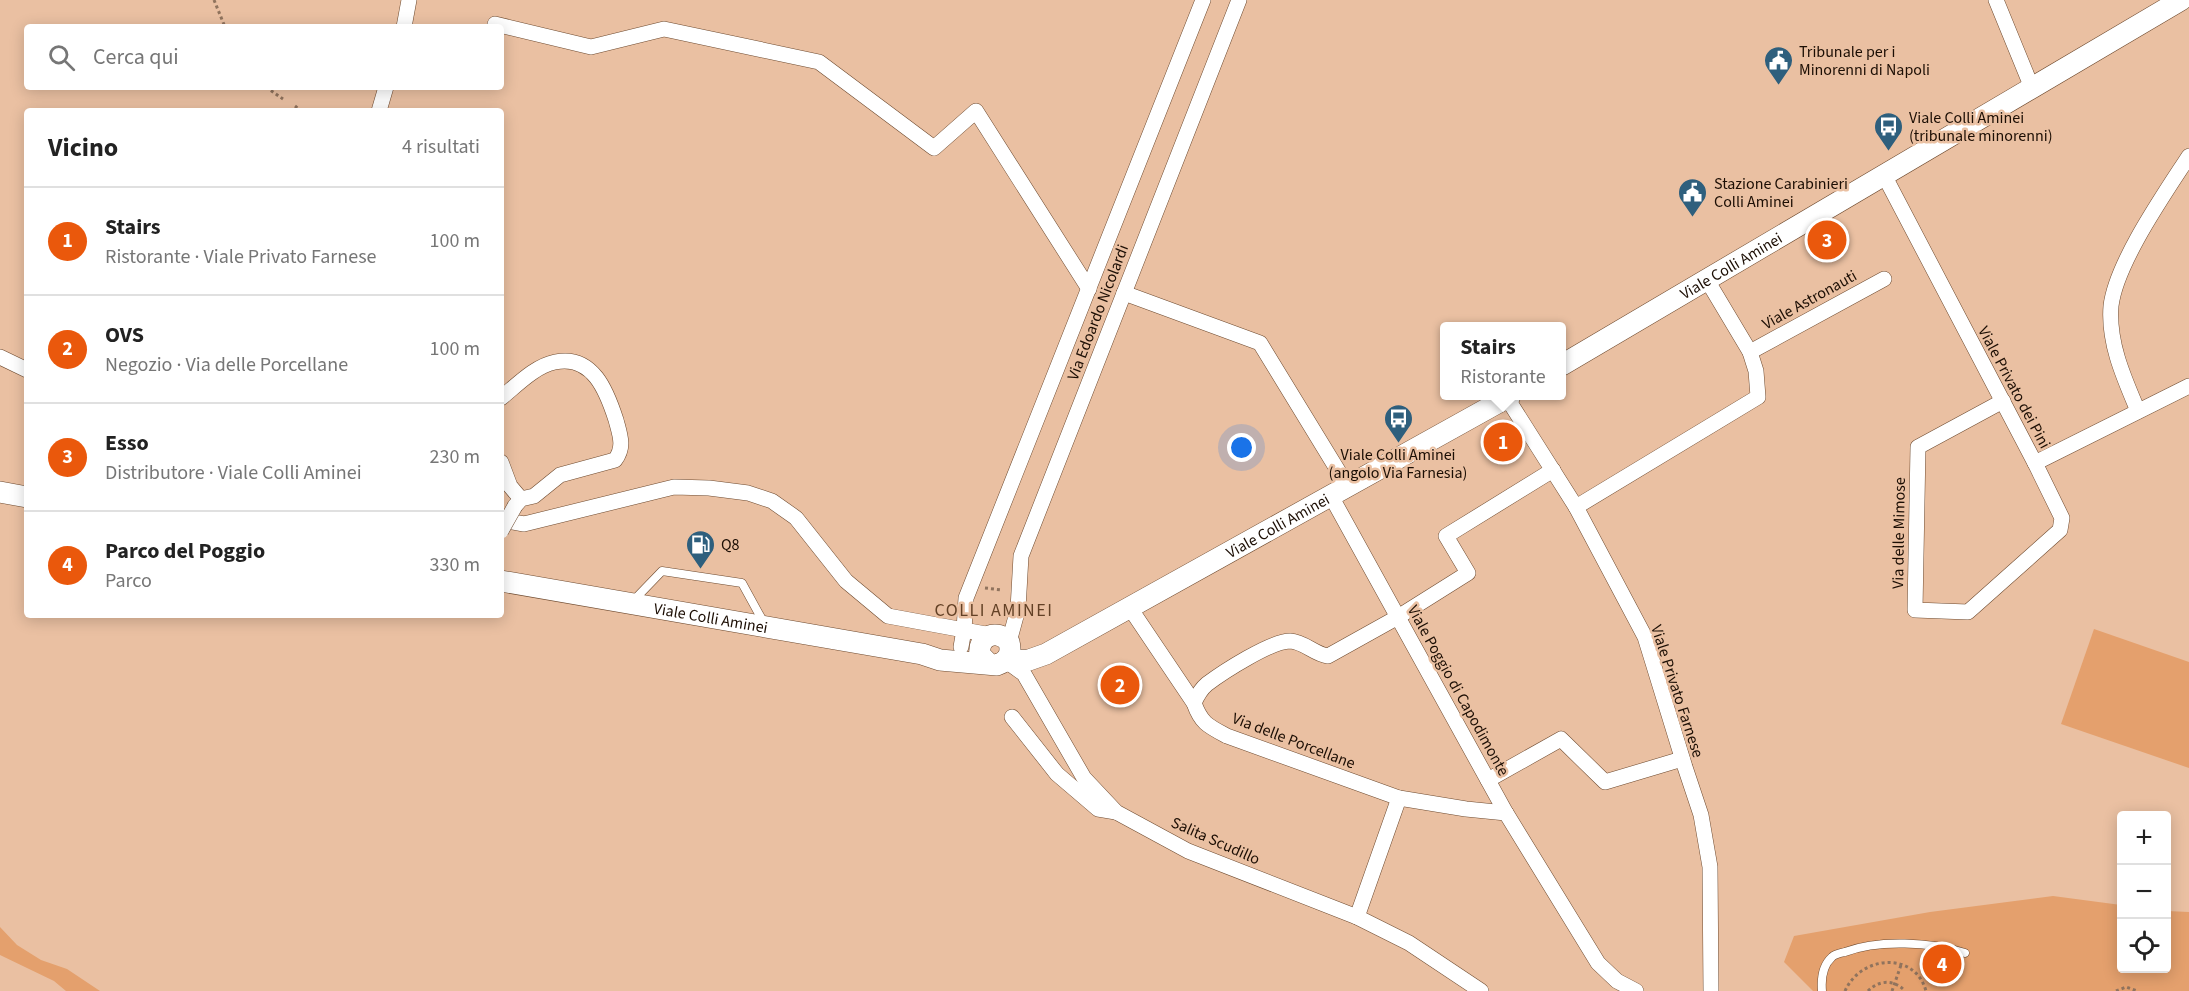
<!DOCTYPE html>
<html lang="it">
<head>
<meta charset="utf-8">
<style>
  :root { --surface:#fff; --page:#f6f6f6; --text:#222; --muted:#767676; --line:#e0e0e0; --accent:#ea580c }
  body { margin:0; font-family:"Source Sans 3",sans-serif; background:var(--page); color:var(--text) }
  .controls { position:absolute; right:18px; bottom:18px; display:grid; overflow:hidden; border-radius:6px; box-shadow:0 3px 15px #0003 }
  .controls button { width:54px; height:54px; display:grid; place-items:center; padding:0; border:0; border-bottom:2px solid var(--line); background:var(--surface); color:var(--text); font:30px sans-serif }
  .you { position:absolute; left:1242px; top:448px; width:21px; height:21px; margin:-15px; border:4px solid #fff; border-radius:50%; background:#1a73e8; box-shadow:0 0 0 9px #1a73e833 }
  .badge { display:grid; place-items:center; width:39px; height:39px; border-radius:50%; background:var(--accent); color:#fff; font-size:20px; font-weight:700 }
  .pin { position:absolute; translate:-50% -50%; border:3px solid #fff; box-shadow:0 2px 6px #0006 }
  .popup { position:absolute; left:1440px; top:322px; width:126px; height:78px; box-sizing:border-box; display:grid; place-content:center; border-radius:6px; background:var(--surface); filter:drop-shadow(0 2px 4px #0005); font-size:20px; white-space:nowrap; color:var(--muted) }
  .popup b { font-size:22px; color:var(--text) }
  .popup::after { content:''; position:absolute; left:50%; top:100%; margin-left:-12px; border:12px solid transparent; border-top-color:var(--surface) }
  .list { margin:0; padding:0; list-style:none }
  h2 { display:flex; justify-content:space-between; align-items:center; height:78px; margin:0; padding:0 24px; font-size:26px }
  h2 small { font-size:20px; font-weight:400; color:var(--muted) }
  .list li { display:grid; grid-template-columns:39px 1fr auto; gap:18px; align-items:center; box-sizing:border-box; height:108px; padding:0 24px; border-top:2px solid var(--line) }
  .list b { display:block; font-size:22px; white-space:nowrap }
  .list p { margin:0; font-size:20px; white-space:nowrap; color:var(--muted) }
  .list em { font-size:20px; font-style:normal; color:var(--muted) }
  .icon { flex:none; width:33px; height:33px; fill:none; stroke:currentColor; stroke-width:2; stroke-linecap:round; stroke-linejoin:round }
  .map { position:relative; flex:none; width:2189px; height:991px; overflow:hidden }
  .search { position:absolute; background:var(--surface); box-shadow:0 3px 15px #0003; left:24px; top:24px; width:480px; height:66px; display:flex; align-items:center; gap:15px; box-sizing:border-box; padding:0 21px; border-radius:6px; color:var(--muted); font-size:22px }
  .panel { position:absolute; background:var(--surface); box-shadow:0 3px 15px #0003; left:24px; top:108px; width:480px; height:510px; border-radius:6px }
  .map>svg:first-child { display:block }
  .green { fill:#e4a06d }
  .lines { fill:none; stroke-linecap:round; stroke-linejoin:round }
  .service-casing { stroke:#6e4a2f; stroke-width:9 }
  .minor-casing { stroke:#6e4a2f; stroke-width:16 }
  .secondary-casing { stroke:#6e4a2f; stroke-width:22 }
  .path { stroke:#90735d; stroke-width:3; stroke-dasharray:3 3; stroke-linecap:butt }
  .service { stroke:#fff; stroke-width:8 }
  .minor { stroke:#fff; stroke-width:15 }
  .secondary { stroke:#fff; stroke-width:21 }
  .minor-bridge-casing { stroke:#6e4a2f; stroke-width:16; stroke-linecap:butt }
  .minor-bridge { stroke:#fff; stroke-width:15 }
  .labels { text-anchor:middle; stroke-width:5; stroke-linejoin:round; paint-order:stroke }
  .poi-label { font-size:16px; fill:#1c0e04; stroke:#eac0a2; text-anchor:start }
  .street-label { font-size:16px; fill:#1c0e04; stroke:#eac0a2 }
  .neighbourhood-label { font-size:18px; letter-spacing:1.5px; fill:#634126; stroke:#eac0a2 }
</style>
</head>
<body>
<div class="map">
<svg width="2189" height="991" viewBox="0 0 2189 991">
  <rect width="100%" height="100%" fill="#eac0a2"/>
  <!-- green -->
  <g class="green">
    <path d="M2094,629L2189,662V768L2061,724Z"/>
    <path d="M2053,896L2121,905L2122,968H2166L2167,911L2189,912V991H1813L1784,962L1794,936L1930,912Z"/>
    <path d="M0,927L17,945L41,960L67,969L100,991H66L54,981L0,955Z"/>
  </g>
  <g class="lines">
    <defs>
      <g id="service">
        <path d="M634,600L662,571L742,583L764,623"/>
        <path d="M1822,991C1821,979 1822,966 1832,957C1835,954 1841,953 1845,952C1879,939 1931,942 1965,953"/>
      </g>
      <g id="minor">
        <path d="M1996,0L2032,88"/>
        <path d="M495,24L591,47L664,29L819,62L934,148L976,111L1089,289"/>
        <path d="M404,27L409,0"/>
        <path d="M379,111L386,87"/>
        <path d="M1884,175L2035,463L2189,386"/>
        <path d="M1124,293L1260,343L1348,487"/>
        <path d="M1750,352L1884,279"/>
        <path d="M0,357L27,370"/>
        <path d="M501,398C517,385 535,366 555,362C593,354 607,392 616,420C620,435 625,447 615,460L560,475L534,496L521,499L515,506"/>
        <path d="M1507,398L1576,507L1645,637L1685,767L1701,815L1710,867L1711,991"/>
        <path d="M2003,401L1918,447L1915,610L1968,612L2060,530L2062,518L2035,463"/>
        <path d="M2138,411C2124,378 2108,343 2111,306C2116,263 2165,193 2189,156"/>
        <path d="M501,462L510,486L521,499"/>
        <path d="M1331,496L1506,813L1598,963L1617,981L1636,991"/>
        <path d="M1576,507L1758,397L1756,371L1750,352L1707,280"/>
        <path d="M501,520L524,524L674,487L709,488L748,493L772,501L796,518L846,581L888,616L991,635"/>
        <path d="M1130,608L1194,703C1201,723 1208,726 1227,736L1399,798L1466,809L1506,813"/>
        <path d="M1009,642L1018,609L1021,556L1239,0"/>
        <path d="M961,647L964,630L966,598L1203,0"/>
        <path d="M1006,661L1024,674L1084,778L1116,812L1188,851L1357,917L1409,943L1481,991"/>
        <path d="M1194,703C1197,696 1201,689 1207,684C1223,672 1271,641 1290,641C1305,642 1314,654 1328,656L1398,617L1468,573L1446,536L1553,470"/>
        <path d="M1012,717L1057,774L1098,809L1116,812"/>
        <path d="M1488,780L1561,739L1605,782L1682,759"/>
        <path d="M1357,917L1399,798"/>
      </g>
      <g id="secondary">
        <path id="s1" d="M1562,365L2181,0"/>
        <path d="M0,492L27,497"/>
        <path id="s2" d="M501,581L922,654L940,660L997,665C1008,661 1012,654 1009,642C997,628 977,636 980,655L989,664"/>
        <path id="s3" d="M1006,661L1029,660L1046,654L1510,396"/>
      </g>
    </defs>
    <!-- service casing -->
    <use href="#service" class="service-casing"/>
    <!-- minor casing -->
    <use href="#minor" class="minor-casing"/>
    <!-- secondary casing -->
    <use href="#secondary" class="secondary-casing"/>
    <!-- path -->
    <g class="path">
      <path d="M214,0L225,27"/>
      <path d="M266,87L283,99"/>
      <path d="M295,106L301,111"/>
      <path d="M985,588L1002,590"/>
      <path d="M1845,991C1861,955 1915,951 1926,991"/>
      <path d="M1868,991C1879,980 1894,979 1905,991"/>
      <path d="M1892,991L1901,965"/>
      <path d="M2116,991L2126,987L2137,991"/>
    </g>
    <!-- service -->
    <use href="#service" class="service"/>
    <!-- minor -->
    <use href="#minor" class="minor"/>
    <!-- secondary -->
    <use href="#secondary" class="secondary"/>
    <defs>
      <path id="minor-bridge" d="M501,531L515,506"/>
    </defs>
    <!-- minor-bridge casing -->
    <use href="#minor-bridge" class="minor-bridge-casing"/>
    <!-- minor-bridge -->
    <use href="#minor-bridge" class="minor-bridge"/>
  </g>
  <!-- icons -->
  <defs>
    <symbol id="civic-pin" viewBox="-11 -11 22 30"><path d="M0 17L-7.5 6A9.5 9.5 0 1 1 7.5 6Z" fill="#2e5f7d" stroke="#eac0a2"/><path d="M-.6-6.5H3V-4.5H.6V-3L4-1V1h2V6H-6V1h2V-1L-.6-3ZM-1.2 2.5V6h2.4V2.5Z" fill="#fff"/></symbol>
    <symbol id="bus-pin" viewBox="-11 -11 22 30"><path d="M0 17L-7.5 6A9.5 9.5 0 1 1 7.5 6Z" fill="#2e5f7d" stroke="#eac0a2"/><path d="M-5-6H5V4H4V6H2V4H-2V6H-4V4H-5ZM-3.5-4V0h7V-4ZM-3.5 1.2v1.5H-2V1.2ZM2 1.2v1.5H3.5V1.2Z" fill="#fff"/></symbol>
    <symbol id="fuel-pin" viewBox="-11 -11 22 30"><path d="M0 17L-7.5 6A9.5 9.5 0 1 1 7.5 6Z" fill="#2e5f7d" stroke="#eac0a2"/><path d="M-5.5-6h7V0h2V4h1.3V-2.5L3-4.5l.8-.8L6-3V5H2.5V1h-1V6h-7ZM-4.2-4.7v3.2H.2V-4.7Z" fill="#fff"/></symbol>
  </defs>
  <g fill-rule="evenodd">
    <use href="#civic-pin" x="1762" y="44" width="33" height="45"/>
    <use href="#bus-pin" x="1872" y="110" width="33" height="45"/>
    <use href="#civic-pin" x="1676" y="176" width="33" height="45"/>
    <use href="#bus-pin" x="1382" y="402" width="33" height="45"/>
    <use href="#fuel-pin" x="684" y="528" width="33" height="45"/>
  </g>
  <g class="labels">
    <!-- poi labels -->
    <g class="poi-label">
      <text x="1799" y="57">Tribunale per i<tspan x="1799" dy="18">Minorenni di Napoli</tspan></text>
      <text x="1909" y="123">Viale Colli Aminei<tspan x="1909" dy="18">(tribunale minorenni)</tspan></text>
      <text x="1714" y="189">Stazione Carabinieri<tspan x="1714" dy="18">Colli Aminei</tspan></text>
      <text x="1398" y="460" text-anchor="middle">Viale Colli Aminei<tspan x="1398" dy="18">(angolo Via Farnesia)</tspan></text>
      <text x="721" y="550">Q8</text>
    </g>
    <!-- street labels -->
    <g class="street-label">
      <text dy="6" stroke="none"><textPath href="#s1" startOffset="196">Viale Colli Aminei</textPath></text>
      <text transform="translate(1809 299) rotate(-29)" y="6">Viale Astronauti</text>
      <text transform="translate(1097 312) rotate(-69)" y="6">Via Edoardo Nicolardi</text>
      <text transform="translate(2015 387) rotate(62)" y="6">Viale Privato dei Pini</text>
      <text dy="6" stroke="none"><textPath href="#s3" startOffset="306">Viale Colli Aminei</textPath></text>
      <text transform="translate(1898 533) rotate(-89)" y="6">Via delle Mimose</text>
      <text dy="6" stroke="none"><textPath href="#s2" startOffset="213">Viale Colli Aminei</textPath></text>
      <text transform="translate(1459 690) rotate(61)" y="6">Viale Poggio di Capodimonte</text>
      <text transform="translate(1678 691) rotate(72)" y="6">Viale Privato Farnese</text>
      <text transform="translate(1294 740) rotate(21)" y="6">Via delle Porcellane</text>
      <text transform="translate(1216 840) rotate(24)" y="6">Salita Scudillo</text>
    </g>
    <!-- neighbourhood labels -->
    <g class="neighbourhood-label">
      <text x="994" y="616">COLLI AMINEI</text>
    </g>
  </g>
</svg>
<div class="controls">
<button>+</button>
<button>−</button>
<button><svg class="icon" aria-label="locate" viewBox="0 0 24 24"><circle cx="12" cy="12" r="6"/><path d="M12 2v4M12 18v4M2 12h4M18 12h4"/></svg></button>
</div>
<div class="you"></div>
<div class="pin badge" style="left:1503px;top:442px">1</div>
<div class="popup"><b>Stairs</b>Ristorante</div>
<div class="pin badge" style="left:1120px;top:685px">2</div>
<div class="pin badge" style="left:1827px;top:240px">3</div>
<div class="pin badge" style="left:1942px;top:964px">4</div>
<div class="search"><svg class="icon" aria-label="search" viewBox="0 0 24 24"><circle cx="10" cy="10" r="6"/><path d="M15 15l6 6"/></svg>Cerca qui</div>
<section class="panel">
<h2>Vicino<small>4 risultati</small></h2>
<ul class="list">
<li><span class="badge">1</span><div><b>Stairs</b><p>Ristorante · Viale Privato Farnese</p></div><em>100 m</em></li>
<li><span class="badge">2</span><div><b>OVS</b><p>Negozio · Via delle Porcellane</p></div><em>100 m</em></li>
<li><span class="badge">3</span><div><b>Esso</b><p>Distributore · Viale Colli Aminei</p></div><em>230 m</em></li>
<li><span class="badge">4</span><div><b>Parco del Poggio</b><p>Parco</p></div><em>330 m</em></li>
</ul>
</section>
</div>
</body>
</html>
